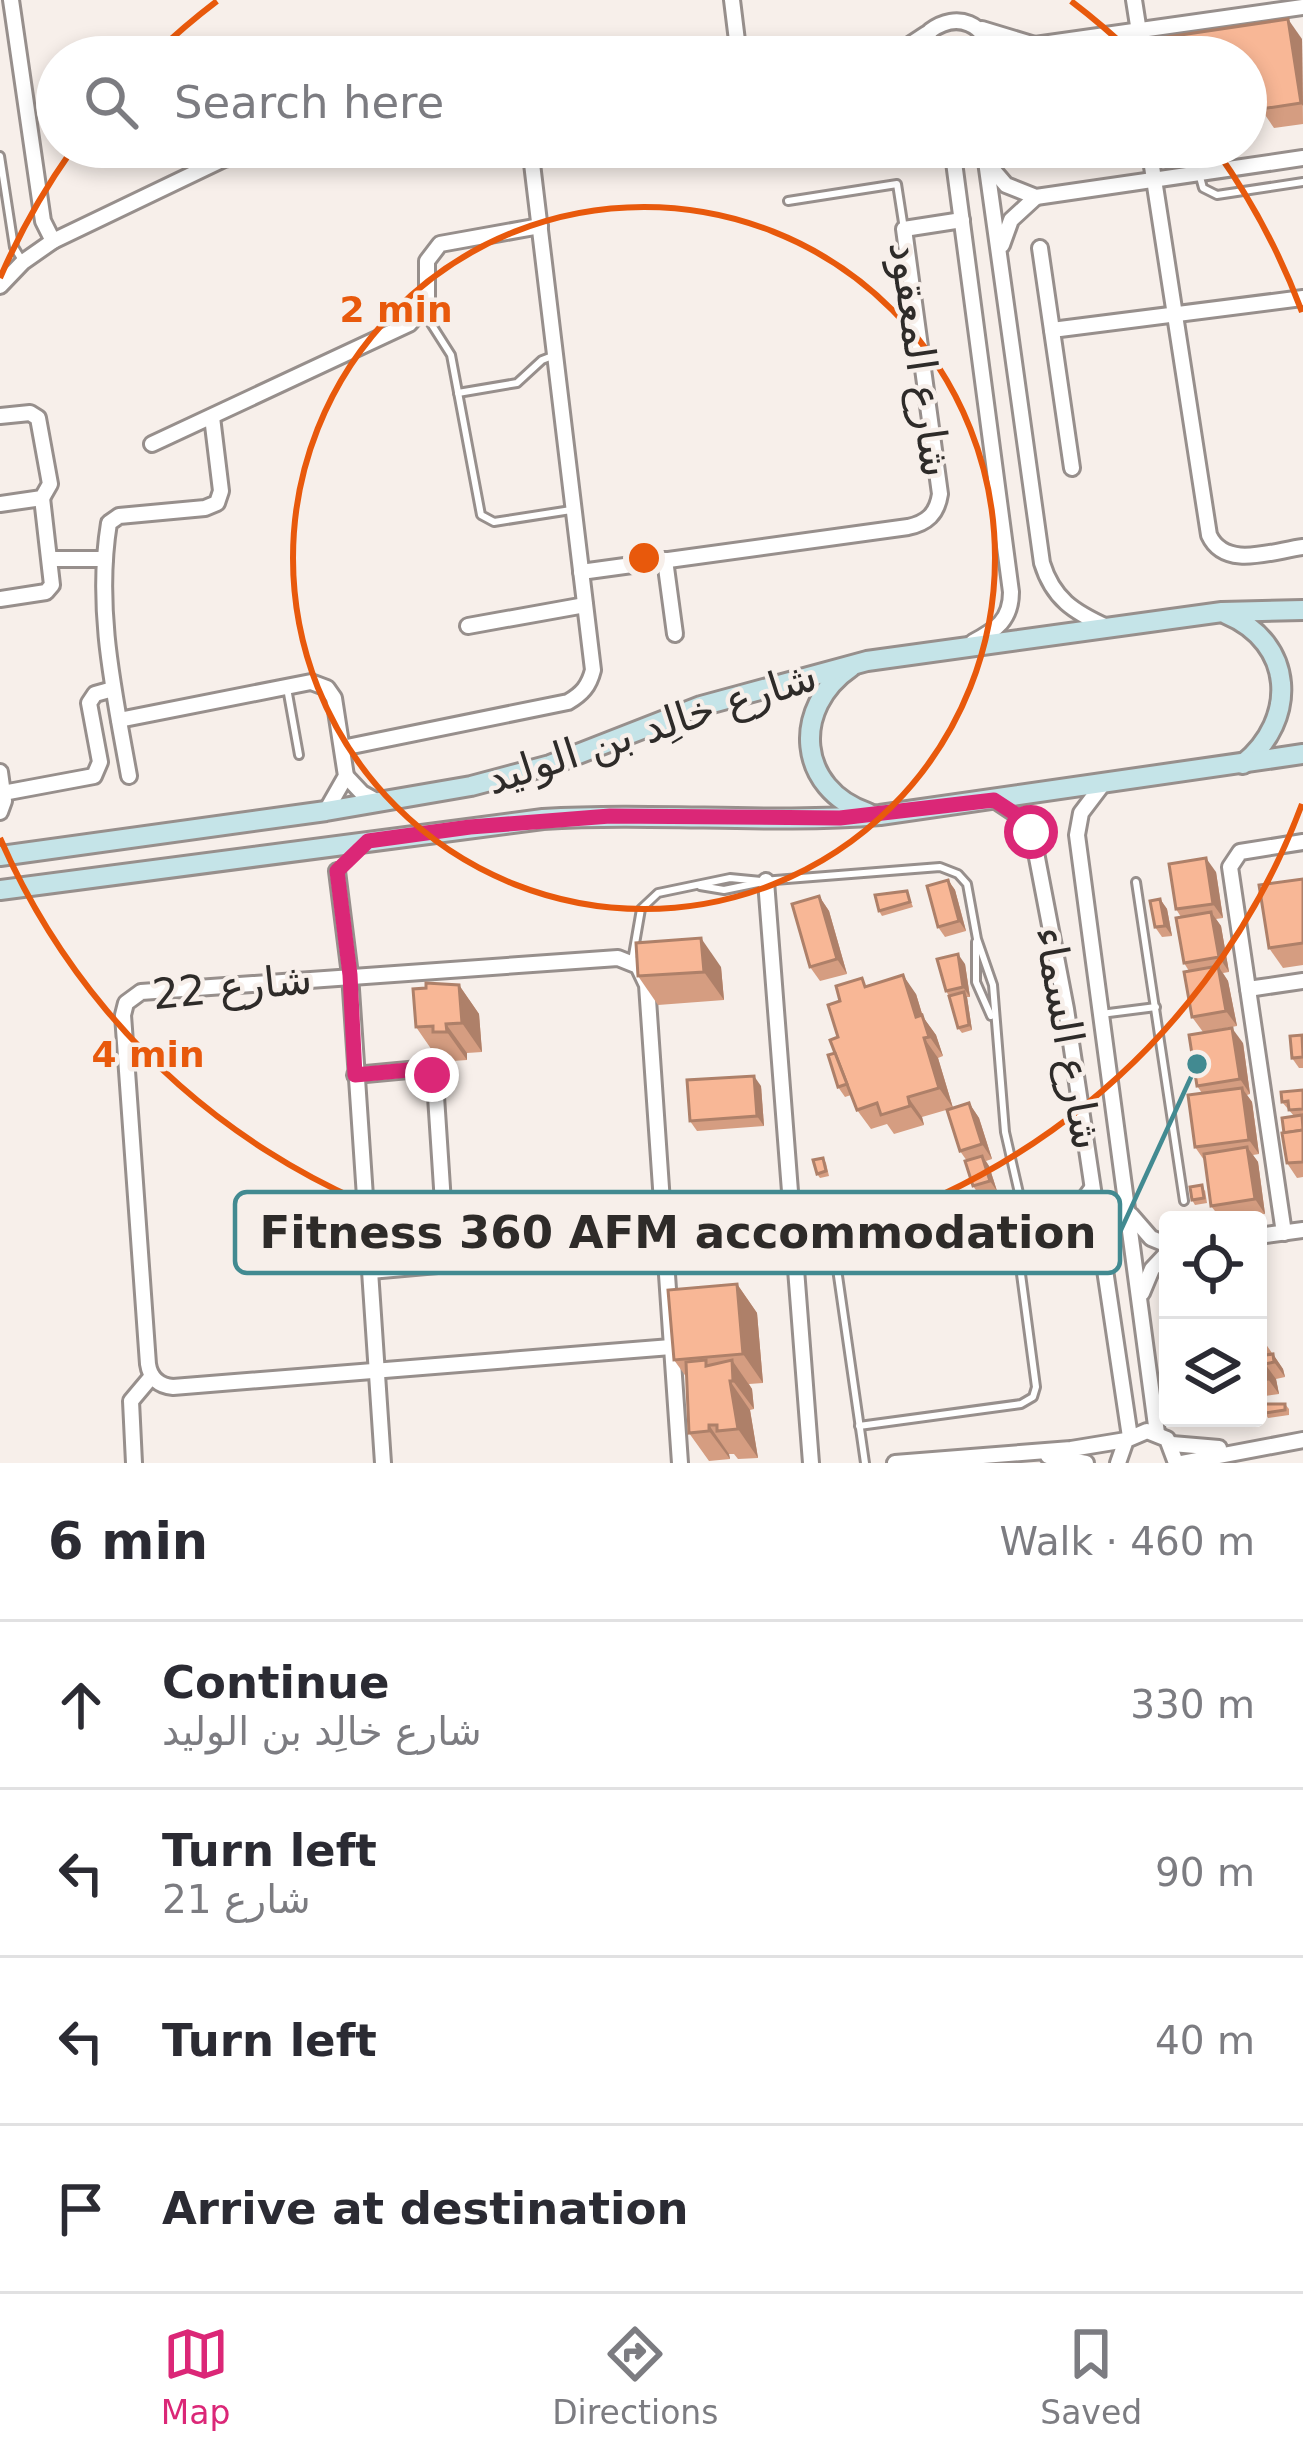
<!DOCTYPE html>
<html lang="en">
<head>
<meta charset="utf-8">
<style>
  :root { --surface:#fff; --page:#f2f2f3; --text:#2b2b33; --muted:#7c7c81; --line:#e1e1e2; --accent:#db2777 }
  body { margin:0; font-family:"DejaVu Sans","Noto Sans Arabic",sans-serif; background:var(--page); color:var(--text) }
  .controls { position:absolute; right:36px; bottom:36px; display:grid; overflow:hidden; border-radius:12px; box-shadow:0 6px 18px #0003 }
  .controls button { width:108px; height:108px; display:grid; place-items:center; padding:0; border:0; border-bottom:3px solid var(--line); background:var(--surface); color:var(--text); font:60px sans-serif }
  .stop { position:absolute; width:36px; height:36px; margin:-27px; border:9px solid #db2777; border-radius:50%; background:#fff }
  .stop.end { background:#db2777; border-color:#fff; box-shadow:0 3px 12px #0008 }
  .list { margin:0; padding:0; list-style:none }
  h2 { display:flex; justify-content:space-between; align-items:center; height:156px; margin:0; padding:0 48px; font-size:51px }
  h2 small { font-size:39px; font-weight:400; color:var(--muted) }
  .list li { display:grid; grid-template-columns:78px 1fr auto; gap:36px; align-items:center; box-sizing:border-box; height:168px; padding:0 48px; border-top:3px solid var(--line) }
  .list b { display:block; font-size:45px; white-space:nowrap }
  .list p { margin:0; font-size:39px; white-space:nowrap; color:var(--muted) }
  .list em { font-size:39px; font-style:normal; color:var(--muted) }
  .icon { flex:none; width:66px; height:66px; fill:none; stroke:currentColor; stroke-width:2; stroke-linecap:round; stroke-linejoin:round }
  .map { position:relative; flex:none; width:1303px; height:1463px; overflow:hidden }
  .search { position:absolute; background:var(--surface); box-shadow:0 6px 18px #0003; left:36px; right:36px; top:36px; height:132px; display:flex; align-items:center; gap:30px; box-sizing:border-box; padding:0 42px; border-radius:66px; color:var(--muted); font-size:45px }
  .sheet { height:828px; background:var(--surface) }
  nav { display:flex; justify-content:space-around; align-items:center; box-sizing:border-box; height:168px; border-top:3px solid var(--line); background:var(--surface); font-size:33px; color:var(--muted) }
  nav a { display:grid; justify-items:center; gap:6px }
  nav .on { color:var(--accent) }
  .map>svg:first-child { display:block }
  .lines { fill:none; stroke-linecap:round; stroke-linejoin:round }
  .lane-casing { stroke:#978f8c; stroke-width:12 }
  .street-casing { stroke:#978f8c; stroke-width:20 }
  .secondary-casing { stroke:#978f8c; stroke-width:24 }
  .lane { stroke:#fff; stroke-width:6 }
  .street { stroke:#fff; stroke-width:14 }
  .secondary { stroke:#c5e4e8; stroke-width:18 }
  .wall { fill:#d59d81 }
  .shaded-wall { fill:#ae8069 }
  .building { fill:#f8b796; stroke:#ae8069; stroke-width:3 }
  .route { stroke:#db2777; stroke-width:15 }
  .ring { fill:none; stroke:#e8590c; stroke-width:6 }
  .labels { text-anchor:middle; stroke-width:9; stroke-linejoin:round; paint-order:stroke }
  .street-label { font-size:42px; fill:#2e2b29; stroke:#f7efea }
  .centre { fill:#e8590c; stroke:#f7efea; stroke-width:6 }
  .ring-label { font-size:36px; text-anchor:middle; font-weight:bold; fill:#e8590c; stroke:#f7efea; stroke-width:9; stroke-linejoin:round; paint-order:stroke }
  .leader { fill:none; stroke:#428a91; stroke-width:4.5 }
  .callout-dot { fill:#428a91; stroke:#f7efea; stroke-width:4.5 }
  .callout { fill:#f7efea; stroke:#428a91; stroke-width:4.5 }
  .callout-label { font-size:45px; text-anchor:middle; font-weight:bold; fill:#2e2b29 }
</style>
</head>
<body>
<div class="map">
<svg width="1303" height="1463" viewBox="0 0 1303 1463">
  <rect width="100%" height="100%" fill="#f7efea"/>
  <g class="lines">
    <defs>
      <g id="lane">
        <path d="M0,156L14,247L23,262"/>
        <path d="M1200,177L1203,188L1217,195L1303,182"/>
        <path d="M788,201L897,184L904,229"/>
        <path d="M423,311L451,355L481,515L494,522L571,510"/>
        <path d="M458,393L517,383L542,360L555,355"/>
        <path d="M287,688L299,755"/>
        <path d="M1136,882L1184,1201"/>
        <path d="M700,886L724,890L758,883"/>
        <path d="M976,942V982L991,1016"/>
        <path d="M632,961L641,909L658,893L730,878L761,881L940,867L958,874L967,884L977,939L993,985L1005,1132L1027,1228"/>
        <path d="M1101,1014L1156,1007"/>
        <path d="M1062,1222L1098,1248"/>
        <path d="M448,1233L534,1228L543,1237L546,1255"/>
        <path d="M835,1255L865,1463"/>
        <path d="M798,1259L1062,1222L1088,1187"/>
        <path d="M859,1426L1021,1404L1033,1397L1036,1387L1015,1229"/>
      </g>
      <g id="street">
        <path d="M11,0L43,221L53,241"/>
        <path d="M732,0L739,57"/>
        <path d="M1134,0L1139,32"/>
        <path d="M982,29L1035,45"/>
        <path d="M1131,32L1135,57"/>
        <path d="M891,57L926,34"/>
        <path d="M921,57L930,31C957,11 987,23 991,57"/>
        <path d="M1008,57L1035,45L1303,7"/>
        <path d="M952,147L1011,592C1011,620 996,630 973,642"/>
        <path d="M984,147L1042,563C1053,599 1074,612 1107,627"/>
        <path d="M1149,147L1209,535C1225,570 1272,551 1303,547"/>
        <path d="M988,164L1006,185L1036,197L1303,158"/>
        <path d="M1002,245L1011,220L1036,197"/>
        <path d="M1040,248L1072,468"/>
        <path d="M0,286L23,262L53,241L224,159L282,147"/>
        <path d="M1052,330L1303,298"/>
        <path d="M0,416L30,413L38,418L50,484L42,498L0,504"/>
        <path d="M152,444L409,324L427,304V261L440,244L540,226"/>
        <path d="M50,559H105"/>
        <path d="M665,560L675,634"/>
        <path d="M581,572L908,527C927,523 937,514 940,494L904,229L962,220"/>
        <path d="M0,599L46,592L52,585L42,498"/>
        <path d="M468,626L585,605"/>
        <path d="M119,720L311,682L327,688L334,698L346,776L326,811"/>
        <path d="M342,748L568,702C582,694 589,686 593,670L530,147"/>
        <path d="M0,772L4,801L0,812"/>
        <path d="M129,776C114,692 95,609 109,523L119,516L205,508L217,503L221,491L212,417"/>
        <path d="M346,776L362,793L380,803"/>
        <path d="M1103,784L1081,813L1077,835L1157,1433"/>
        <path d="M3,793L94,776L100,762L89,703L95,694L113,689"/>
        <path d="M993,799L1020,817L1034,842L1066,1009L1130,1437"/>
        <path d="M337,871L350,975L383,1463"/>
        <path d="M766,881L811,1463"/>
        <path d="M1248,989L1303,981"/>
        <path d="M355,1075L419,1069L435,1081L447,1264"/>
        <path d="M1131,1215L1151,1238L1168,1245"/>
        <path d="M1284,1233L1230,867L1240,852L1303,842"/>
        <path d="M1258,1236L1303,1230"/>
        <path d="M370,1271L664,1245"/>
        <path d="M1142,1293L1152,1269L1168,1252"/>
        <path d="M671,1347L173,1387C159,1386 150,1378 148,1364L123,1015L126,1003L141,992L618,958L638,966L647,985L680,1463"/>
        <path d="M1172,1444L1219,1448"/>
        <path d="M1048,1456L1086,1463"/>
        <path d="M134,1463L131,1401L152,1376"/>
        <path d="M895,1463L1071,1449L1126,1440"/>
        <path d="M1118,1463L1126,1440L1147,1431L1167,1439L1176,1463"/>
        <path d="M1182,1463L1303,1440"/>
      </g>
      <g id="secondary">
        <path d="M1226,614C1295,643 1298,719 1243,764"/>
        <path d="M851,667C791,708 797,789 868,813"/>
        <path d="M0,856L326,811L471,786L550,765L701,706L867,661L1222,612L1303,610"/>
        <path d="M0,890L543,819C656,812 768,824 880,815L1303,754"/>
      </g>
    </defs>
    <!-- lane casing -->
    <use href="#lane" class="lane-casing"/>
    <!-- street casing -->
    <use href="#street" class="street-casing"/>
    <!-- secondary casing -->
    <use href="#secondary" class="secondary-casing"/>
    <!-- lane -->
    <use href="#lane" class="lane"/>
    <!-- street -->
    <use href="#street" class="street"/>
    <!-- secondary -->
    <use href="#secondary" class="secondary"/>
  </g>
  <!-- wall -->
  <g class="wall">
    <path d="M1302,39L1303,124L1274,128L1261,109L1260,102L1246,104V57Z"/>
    <path d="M1216,872L1223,918L1216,919L1221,926L1229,972L1223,973L1228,981L1237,1026L1203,1032L1192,1017L1189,971L1184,963L1181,917L1176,909Z"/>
    <path d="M1303,879V965L1283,968L1269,948Z"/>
    <path d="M948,880L955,890L966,931L945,937L938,927Z"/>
    <path d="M907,891L913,907L882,916L879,911Z"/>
    <path d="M819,896L829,911L847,974L820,981L810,967Z"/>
    <path d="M1160,899L1167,909L1172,936L1162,937L1155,927Z"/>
    <path d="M965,964L970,997H967L972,1030L962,1033L958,1028L949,996L946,991Z"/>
    <path d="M721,967L724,1000L658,1005L638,976Z"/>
    <path d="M459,985L479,1014L482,1052L467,1053V1060L453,1061L449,1055L436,1056L416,1027Z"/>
    <path d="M867,986L916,994L923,1017L936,1035L943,1056L938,1058L953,1108L922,1117L924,1125L894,1134L887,1124L871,1129L857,1110L851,1095L845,1097L838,1087L835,1053L838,1037L840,1001Z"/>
    <path d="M1303,1036V1068H1299L1292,1058Z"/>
    <path d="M1243,1043L1250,1094L1247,1095L1252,1102L1259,1154L1253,1155L1258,1162L1265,1214L1222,1220L1211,1206L1204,1160L1195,1147L1202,1093L1197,1086Z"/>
    <path d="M761,1086L764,1126L697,1131L690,1121Z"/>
    <path d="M1303,1090V1177L1297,1178L1287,1163L1284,1133L1294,1116L1282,1102Z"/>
    <path d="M969,1103L979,1118L992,1159L986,1161L989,1166L997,1191L980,1196L973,1186L967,1161L960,1151Z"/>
    <path d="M823,1158L826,1163L829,1176L820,1178L817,1174Z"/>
    <path d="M1205,1190L1207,1203L1195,1205L1192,1200Z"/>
    <path d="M833,1196L837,1201L842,1222L826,1225L823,1220Z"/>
    <path d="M737,1284L757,1313L763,1383L749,1384L752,1389L754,1409L750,1410L758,1458L738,1459L734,1454H729L730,1459L709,1461L689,1433L687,1378L674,1360Z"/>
    <path d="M1258,1340H1263L1283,1369L1285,1377L1276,1379L1279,1394L1258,1397Z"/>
    <path d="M1285,1404L1289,1409V1415L1268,1418L1265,1413Z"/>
  </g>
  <!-- shaded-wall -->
  <g class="shaded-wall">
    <path d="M1288,19L1302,39L1303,106L1301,103Z"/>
    <path d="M1206,858L1216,872L1223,918L1213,904Z"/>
    <path d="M948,880L955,890L966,931L959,921Z"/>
    <path d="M819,896L829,911L847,974L837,959Z"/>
    <path d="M1160,899L1167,909L1172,936L1165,926Z"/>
    <path d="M1211,912L1221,926L1229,972L1219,957Z"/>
    <path d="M701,938L721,967L724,1000L704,972Z"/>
    <path d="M958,954L965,964L970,997L963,987Z"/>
    <path d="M1218,966L1228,981L1237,1026L1226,1011Z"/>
    <path d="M903,975L916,994L923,1017L936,1035L943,1056L916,1017Z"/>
    <path d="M459,985L479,1014L482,1052L462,1023Z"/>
    <path d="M964,992L967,997L972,1030L969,1025Z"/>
    <path d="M446,1024L467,1053V1060L447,1032Z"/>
    <path d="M1232,1028L1243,1043L1250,1094L1240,1079Z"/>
    <path d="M924,1038L938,1058L953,1108L939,1088Z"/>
    <path d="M754,1076L761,1086L764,1126L757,1116Z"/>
    <path d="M1242,1088L1252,1102L1259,1154L1249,1140Z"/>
    <path d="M908,1097L922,1117L924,1125L910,1106Z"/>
    <path d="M969,1103L979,1118L992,1159L982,1144Z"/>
    <path d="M1247,1147L1258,1162L1265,1214L1255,1199Z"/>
    <path d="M982,1156L989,1166L997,1191L990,1181Z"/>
    <path d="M737,1284L757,1313L763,1383L743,1354Z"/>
    <path d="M1273,1354L1283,1369L1285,1377L1274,1362Z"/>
    <path d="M732,1360L752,1389L754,1409L733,1381Z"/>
    <path d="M1265,1364L1276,1379L1279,1394L1268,1379Z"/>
    <path d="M730,1381L750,1410L758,1458L738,1429Z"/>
    <path d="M709,1425L729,1454L730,1459L709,1431Z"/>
  </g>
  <!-- building -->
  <g class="building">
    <path d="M1288,19L1301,103L1261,109L1257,81L1246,82V57H1150L1147,40Z"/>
    <path d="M1206,858L1213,904L1176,909L1169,864Z"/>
    <path d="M1303,879V943L1269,948L1259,885Z"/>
    <path d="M948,880L959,921L938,927L927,886Z"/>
    <path d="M907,891L910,902L879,911L875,895Z"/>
    <path d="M819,896L837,959L810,967L792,904Z"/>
    <path d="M1160,899L1165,926L1155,927L1150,901Z"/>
    <path d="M1211,912L1219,957L1184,963L1176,918Z"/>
    <path d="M701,938L704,972L638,976L636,943Z"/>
    <path d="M958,954L963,987L946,991L937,959Z"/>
    <path d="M1218,966L1226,1011L1192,1017L1184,972Z"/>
    <path d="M903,975L916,1017L922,1015L929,1037L924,1038L939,1088L908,1097L910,1106L881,1115L877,1103L857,1110L830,1040L838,1037L828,1005L840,1001L836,986L862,978L865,987Z"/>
    <path d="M426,983L459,985L462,1023L446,1024L447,1032H433V1026L416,1027L413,989L426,988Z"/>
    <path d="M964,992L969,1025L958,1028L949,996Z"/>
    <path d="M1232,1028L1240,1079L1197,1086L1189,1035Z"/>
    <path d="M1302,1035L1303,1057L1292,1058L1290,1036Z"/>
    <path d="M835,1053L847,1084L838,1087L828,1055Z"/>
    <path d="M754,1076L757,1116L690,1121L687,1080Z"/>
    <path d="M1242,1088L1249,1140L1195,1147L1188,1095Z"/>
    <path d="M1303,1090V1109L1289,1110L1288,1101L1282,1102L1281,1092Z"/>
    <path d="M969,1103L982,1144L960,1151L947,1110Z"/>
    <path d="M1302,1115L1303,1130L1284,1133L1282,1118Z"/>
    <path d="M1303,1130V1162L1287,1163L1282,1133Z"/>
    <path d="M1247,1147L1255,1199L1211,1206L1204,1154Z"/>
    <path d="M982,1156L990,1181L973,1186L965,1161Z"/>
    <path d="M823,1158L826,1171L817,1174L813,1160Z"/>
    <path d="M1202,1185L1204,1198L1192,1200L1190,1187Z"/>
    <path d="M737,1284L743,1354L674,1360L668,1290Z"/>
    <path d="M1258,1340H1263L1265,1355L1273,1354L1274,1362L1265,1364L1268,1379L1258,1381Z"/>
    <path d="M706,1360V1366L732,1360L733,1381H730L738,1429L717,1431V1425H709V1431L689,1433L686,1362Z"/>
    <path d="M1264,1404H1285V1410L1265,1413Z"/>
  </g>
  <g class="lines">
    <!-- route -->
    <path class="route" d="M432,1075L419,1069L355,1075L350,975L337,871L368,841L470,827L610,816L840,818L994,800L1020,817L1031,832"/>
  </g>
  <!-- distance rings -->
  <g class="ring">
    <circle cx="644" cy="558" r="351"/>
    <path d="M1302 804A702 702 0 0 1 0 838M0 278A702 702 0 0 1 72 150M156 53A702 702 0 0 1 217 1M1071 1A702 702 0 0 1 1132 53M1216 150A702 702 0 0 1 1302 312"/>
  </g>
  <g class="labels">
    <!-- street labels -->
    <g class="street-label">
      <text transform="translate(921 359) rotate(82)" y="15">شارع المعقود</text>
      <text transform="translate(651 727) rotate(-18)" y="15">شارع خالِد بن الوليد</text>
      <text transform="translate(232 986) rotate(-6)" y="15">شارع 22</text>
      <text transform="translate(1069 1038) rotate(80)" y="15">شارع السماء</text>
    </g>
  </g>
  <circle cx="644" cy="558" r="18" class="centre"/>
  <g class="ring-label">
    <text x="396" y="322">2 min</text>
    <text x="148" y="1067">4 min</text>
  </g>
  <!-- callouts -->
  <path class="leader" d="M1197 1064L1120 1232"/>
  <circle class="callout-dot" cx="1197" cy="1064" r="12"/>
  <rect class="callout" x="235" y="1192" width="885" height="81" rx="12"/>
  <g class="callout-label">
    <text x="678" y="1248">Fitness 360 AFM accommodation</text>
  </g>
</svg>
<div class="controls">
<button><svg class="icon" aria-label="locate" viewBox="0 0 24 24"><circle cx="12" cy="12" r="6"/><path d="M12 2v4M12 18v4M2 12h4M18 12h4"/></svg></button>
<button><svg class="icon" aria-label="layers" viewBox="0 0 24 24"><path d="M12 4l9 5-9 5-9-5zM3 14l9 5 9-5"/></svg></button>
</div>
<div class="stop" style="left:1031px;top:832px"></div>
<div class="stop end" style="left:432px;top:1075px"></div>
<div class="search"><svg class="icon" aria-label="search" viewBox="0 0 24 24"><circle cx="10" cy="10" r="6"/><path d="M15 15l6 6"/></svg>Search here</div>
</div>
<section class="sheet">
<h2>6 min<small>Walk · 460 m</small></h2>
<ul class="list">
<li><svg class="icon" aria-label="ahead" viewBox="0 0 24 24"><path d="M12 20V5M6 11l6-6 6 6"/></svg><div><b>Continue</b><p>شارع خالِد بن الوليد</p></div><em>330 m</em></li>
<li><svg class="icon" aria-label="left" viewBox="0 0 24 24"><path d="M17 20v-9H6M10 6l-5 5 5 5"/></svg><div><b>Turn left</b><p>شارع 21</p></div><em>90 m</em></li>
<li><svg class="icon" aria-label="left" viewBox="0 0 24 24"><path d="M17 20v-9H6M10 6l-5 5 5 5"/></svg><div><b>Turn left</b></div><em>40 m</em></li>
<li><svg class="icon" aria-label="arrive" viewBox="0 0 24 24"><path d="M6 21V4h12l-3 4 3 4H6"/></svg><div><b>Arrive at destination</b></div></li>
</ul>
</section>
<nav>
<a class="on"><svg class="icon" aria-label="map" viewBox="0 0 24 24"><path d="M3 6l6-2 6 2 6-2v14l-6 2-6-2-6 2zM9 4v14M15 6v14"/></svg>Map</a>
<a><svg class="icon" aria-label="directions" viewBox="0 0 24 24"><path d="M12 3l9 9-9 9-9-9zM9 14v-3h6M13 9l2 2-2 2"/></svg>Directions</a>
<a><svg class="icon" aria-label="saved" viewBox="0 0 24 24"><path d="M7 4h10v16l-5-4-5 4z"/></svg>Saved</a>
</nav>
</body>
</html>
